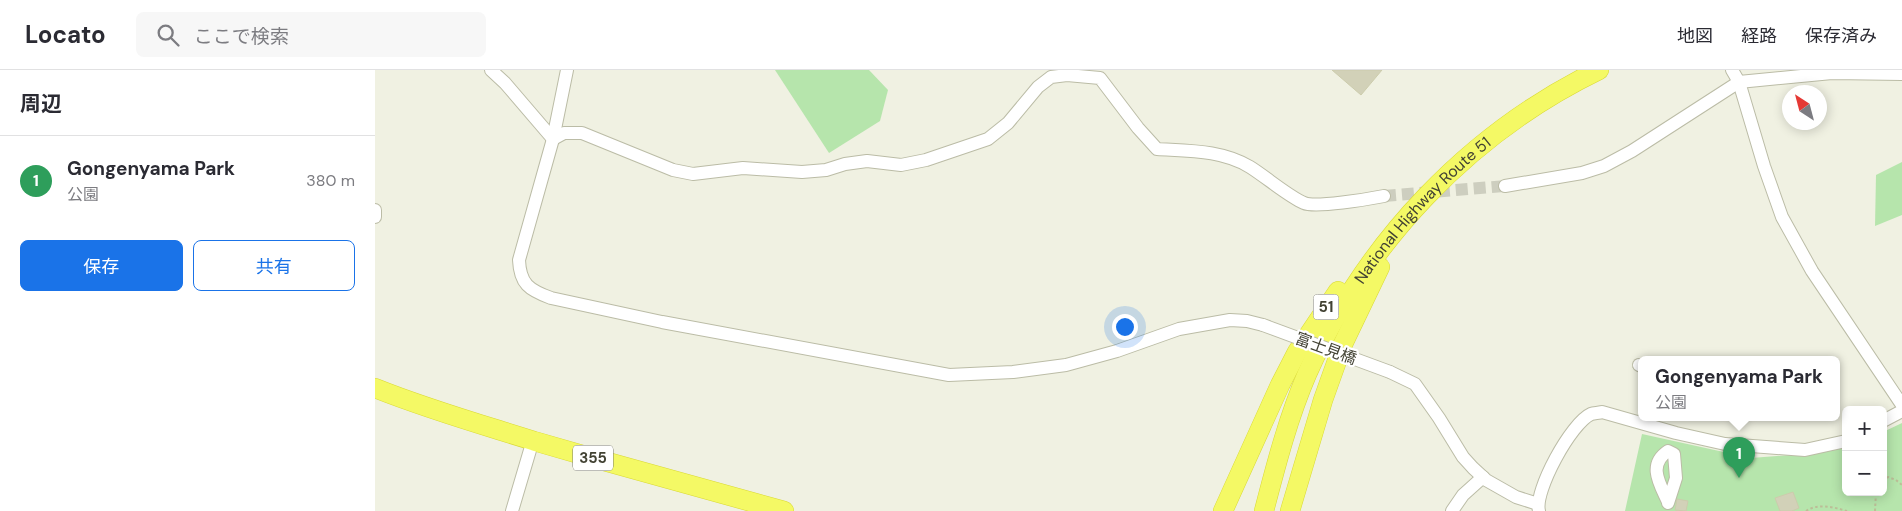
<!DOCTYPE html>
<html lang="ja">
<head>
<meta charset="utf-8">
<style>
  :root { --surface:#fff; --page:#f7f7f7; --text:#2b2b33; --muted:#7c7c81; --line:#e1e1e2; --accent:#1a73e8 }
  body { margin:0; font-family:"DM Sans","Noto Sans JP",sans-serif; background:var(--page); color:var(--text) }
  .controls { position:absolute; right:15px; bottom:15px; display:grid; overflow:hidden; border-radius:8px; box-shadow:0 2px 12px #0003 }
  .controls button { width:45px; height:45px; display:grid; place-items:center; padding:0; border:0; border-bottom:1px solid var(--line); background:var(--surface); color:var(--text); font:25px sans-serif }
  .compass { position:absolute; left:1407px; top:15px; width:45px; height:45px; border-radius:50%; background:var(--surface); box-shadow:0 2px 12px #0003; rotate:324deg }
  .you { position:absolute; left:749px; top:256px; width:18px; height:18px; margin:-12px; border:4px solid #fff; border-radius:50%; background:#1a73e8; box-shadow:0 0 0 8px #1a73e833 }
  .badge { display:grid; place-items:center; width:32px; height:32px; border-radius:50%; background:var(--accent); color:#fff; font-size:16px; font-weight:700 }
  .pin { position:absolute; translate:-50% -41px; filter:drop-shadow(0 1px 2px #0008) }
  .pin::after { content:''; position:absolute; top:26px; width:18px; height:15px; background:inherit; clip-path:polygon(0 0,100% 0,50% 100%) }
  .popup { position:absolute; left:1263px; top:286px; width:202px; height:65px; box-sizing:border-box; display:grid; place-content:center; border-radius:8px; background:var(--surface); filter:drop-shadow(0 1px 4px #0005); font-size:16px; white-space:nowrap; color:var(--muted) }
  .popup b { font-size:19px; color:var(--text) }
  .popup::after { content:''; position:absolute; left:50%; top:100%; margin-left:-10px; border:10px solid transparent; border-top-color:var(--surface) }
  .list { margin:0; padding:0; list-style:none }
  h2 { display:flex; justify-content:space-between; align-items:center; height:65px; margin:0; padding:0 20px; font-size:21px }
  h2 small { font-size:16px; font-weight:400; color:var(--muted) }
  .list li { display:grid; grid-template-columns:32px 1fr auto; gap:15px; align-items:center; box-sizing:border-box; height:90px; padding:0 20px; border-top:1px solid var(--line) }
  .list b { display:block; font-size:19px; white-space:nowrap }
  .list p { margin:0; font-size:16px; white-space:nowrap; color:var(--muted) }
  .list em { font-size:16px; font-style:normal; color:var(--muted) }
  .actions { display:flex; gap:10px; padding:15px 20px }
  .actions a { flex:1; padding:11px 0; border:1px solid var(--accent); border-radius:8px; text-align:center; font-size:18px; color:var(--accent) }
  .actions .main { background:var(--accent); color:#fff }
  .icon { flex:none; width:28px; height:28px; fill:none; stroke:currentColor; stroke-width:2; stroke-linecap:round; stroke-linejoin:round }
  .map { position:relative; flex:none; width:1527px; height:441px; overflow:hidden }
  header { display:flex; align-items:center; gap:30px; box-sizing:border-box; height:70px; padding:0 25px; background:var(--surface); border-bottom:1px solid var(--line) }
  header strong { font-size:24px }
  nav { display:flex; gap:28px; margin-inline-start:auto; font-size:18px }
  .search { width:350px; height:45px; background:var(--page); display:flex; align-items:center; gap:12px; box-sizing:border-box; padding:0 18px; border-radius:8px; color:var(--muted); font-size:19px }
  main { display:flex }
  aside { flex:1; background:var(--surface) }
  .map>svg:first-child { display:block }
  .green { fill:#b6e5ac }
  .building { fill:#d2d1b8; stroke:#ccccac }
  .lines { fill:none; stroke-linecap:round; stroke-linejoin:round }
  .minor-tunnel { stroke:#cdcebf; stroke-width:12; stroke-dasharray:12 6; stroke-linecap:butt }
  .minor-casing { stroke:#bbbca6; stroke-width:14 }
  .highway-casing { stroke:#d8d835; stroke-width:20 }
  .path { stroke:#bcbd97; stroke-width:2; stroke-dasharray:2.5 2.5; stroke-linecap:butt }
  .minor { stroke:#fff; stroke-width:12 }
  .highway { stroke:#f4f965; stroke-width:19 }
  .minor-bridge-casing { stroke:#bbbca6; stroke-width:14; stroke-linecap:butt }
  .minor-bridge { stroke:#fff; stroke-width:12 }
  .labels { text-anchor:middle; stroke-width:4.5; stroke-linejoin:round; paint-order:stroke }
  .shield { fill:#fff; stroke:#7b7b70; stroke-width:1 }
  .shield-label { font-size:15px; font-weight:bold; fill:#424233 }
  .street-label { font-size:16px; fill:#424233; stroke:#fff }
</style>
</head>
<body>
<header>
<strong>Locato</strong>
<div class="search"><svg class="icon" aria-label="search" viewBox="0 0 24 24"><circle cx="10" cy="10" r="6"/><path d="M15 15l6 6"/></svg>ここで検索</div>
<nav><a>地図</a><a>経路</a><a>保存済み</a></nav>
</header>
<main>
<aside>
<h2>周辺<small></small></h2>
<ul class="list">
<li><span class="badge" style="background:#2e9e5b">1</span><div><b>Gongenyama Park</b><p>公園</p></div><em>380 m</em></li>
</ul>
<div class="actions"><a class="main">保存</a><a>共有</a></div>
</aside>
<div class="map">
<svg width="1527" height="441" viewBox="0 0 1527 441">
  <rect width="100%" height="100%" fill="#f0f1e2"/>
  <!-- green -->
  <g class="green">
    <path d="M400,0H494L513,20L505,51L454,83Z"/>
    <path d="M1527,92V145L1500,156L1501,105Z"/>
    <path d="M1527,353V441H1250L1267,364L1376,388L1441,383L1471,377V422H1508V362Z"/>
  </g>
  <!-- building -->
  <g class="building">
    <path d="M957,0H1007L986,25Z"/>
    <path d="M1418,422L1424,438L1417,441H1405L1400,428Z"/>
    <path d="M1302,429L1313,431L1311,441L1300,440Z"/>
  </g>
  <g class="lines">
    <!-- minor-tunnel -->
    <path class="minor-tunnel" d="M1009,126L1130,116"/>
    <defs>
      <g id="minor">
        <path d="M116,0L130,13L178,69"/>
        <path d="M192,0L178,69L144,190C145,214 154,220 176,228L287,252L574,305L638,302L691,295L742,281L804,259L855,250L872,251L888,255"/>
        <path d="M1357,0L1364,12L1389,96L1407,147L1437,201L1527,335"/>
        <path d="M178,69L189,63H207L298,100L318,104L368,98L427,102L451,100L470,94L492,91L526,95L551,90L613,69L633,53L663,17L676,7L692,5L725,8L763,58L782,79C814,81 847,80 875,97C891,107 913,126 929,133C940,138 994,129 1009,126"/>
        <path d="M1130,116L1207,103L1229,96L1257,81L1364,12L1457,3L1527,4"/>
        <path d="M0,140V147"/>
        <path d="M1264,295L1266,296"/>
        <path d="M1015,302L1040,314L1064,348L1088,387L1098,398L1111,410L1141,427L1163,434"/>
        <path d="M1508,351L1527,341"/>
        <path d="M1293,432C1285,414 1272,395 1293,381L1299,384L1301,408L1293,433"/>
        <path d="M137,441L158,370"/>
        <path d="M1077,441L1088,425L1108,407"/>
        <path d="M1164,441C1159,421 1196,353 1216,344C1219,343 1224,343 1227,342L1301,363L1350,374L1430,380L1471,371"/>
      </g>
      <g id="highway">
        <path d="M0,318C52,339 105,354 159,371C242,395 325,418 409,441"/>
        <path d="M848,441L905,315L922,282L963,221"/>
        <path id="s1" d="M889,441C901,395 913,348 932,304C990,173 1094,63 1224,0"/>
        <path d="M915,441L948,330L968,274L1005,197"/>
      </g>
    </defs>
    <!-- minor casing -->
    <use href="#minor" class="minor-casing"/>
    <!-- highway casing -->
    <use href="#highway" class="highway-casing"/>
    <!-- path -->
    <g class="path">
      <path d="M1508,411L1513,407L1521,410L1527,415"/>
      <path d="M1431,441C1443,433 1458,437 1472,441"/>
      <path d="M1500,441L1501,422"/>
    </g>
    <!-- minor -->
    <use href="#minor" class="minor"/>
    <!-- highway -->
    <use href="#highway" class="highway"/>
    <defs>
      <path id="minor-bridge" d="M888,255L1015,302"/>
    </defs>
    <!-- minor-bridge casing -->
    <use href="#minor-bridge" class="minor-bridge-casing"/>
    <!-- minor-bridge -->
    <use href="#minor-bridge" class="minor-bridge"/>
  </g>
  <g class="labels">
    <!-- shield labels -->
    <g class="shield">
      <rect x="938.5" y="224.5" width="25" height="25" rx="4"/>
      <rect x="198" y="375.5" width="40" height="25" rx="4"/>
    </g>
    <g class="shield-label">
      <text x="951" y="242">51</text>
      <text x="218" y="393">355</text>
    </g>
    <!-- street labels -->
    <g class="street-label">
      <text dy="6" stroke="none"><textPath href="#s1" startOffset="346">National Highway Route 51</textPath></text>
      <text transform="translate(951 278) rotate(20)" y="6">富士見橋</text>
    </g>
  </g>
</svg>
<div class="controls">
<button>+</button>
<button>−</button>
</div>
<svg class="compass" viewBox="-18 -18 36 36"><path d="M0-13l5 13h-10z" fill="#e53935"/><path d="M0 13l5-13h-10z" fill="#7c7c81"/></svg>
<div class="you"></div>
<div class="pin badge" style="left:1364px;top:408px;background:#2e9e5b">1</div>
<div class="popup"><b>Gongenyama Park</b>公園</div>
</div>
</main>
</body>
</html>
